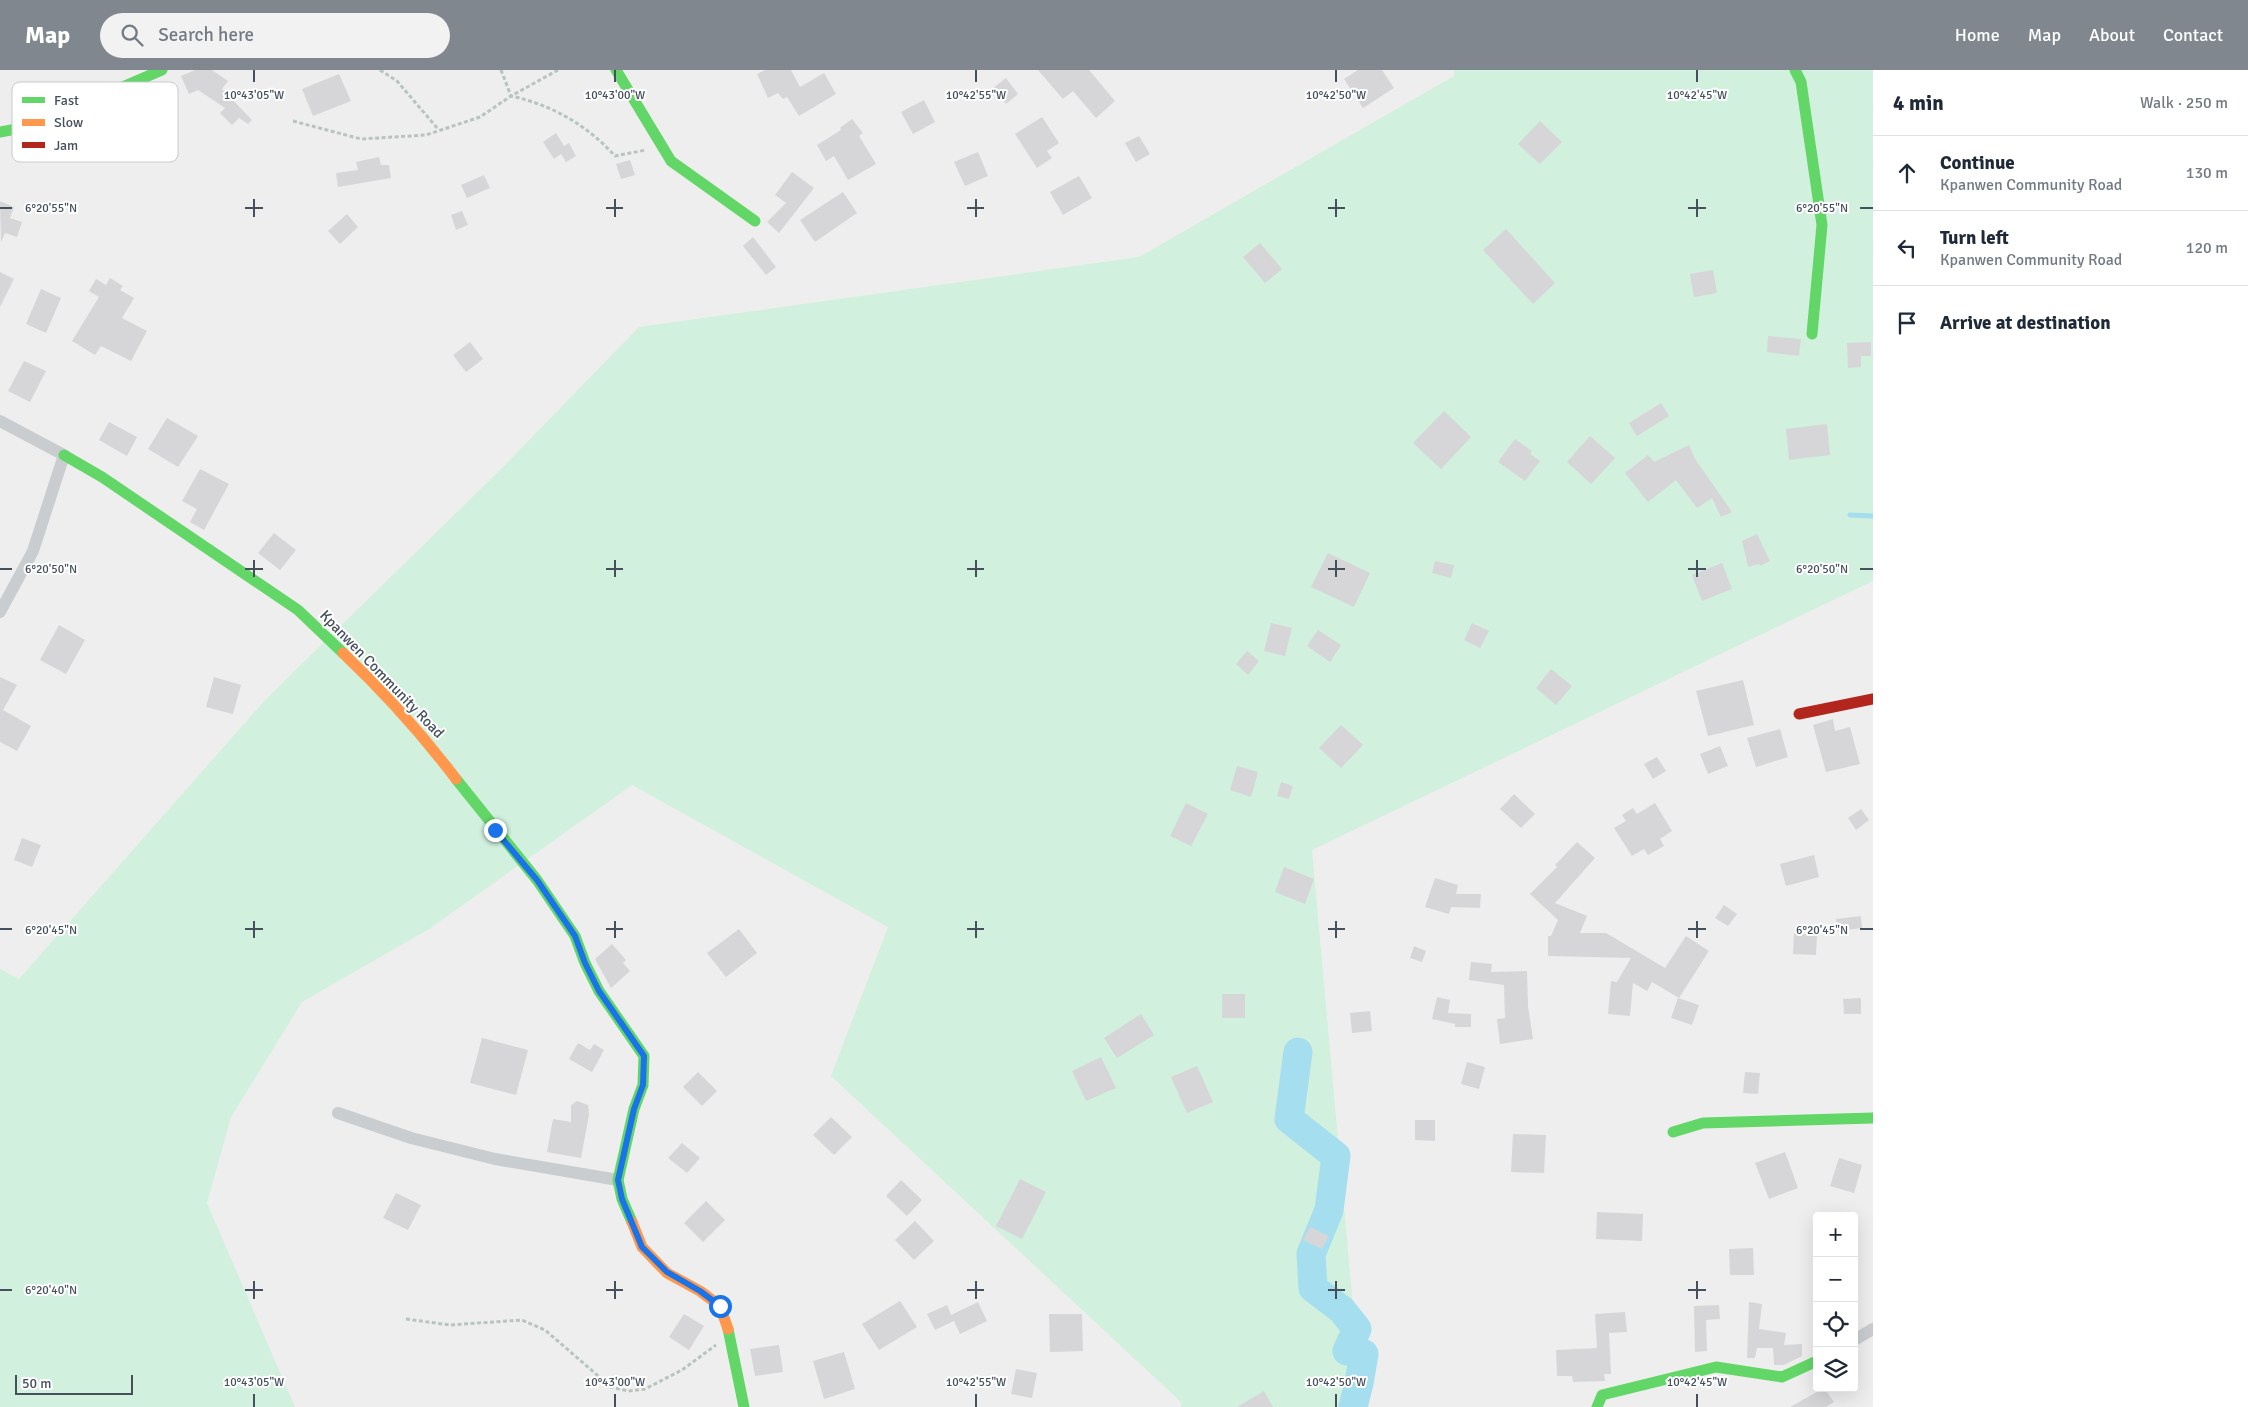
<!DOCTYPE html>
<html lang="en">
<head>
<meta charset="utf-8">
<style>
  :root { --surface:#fff; --page:#f2f2f3; --text:#1f2937; --muted:#747a83; --line:#e0e1e3; --accent:#80878f }
  body { margin:0; font-family:Signika,sans-serif; background:var(--page); color:var(--text) }
  .controls { position:absolute; right:15px; bottom:15px; display:grid; overflow:hidden; border-radius:5px; box-shadow:0 5px 20px #0002 }
  .controls button { width:45px; height:45px; display:grid; place-items:center; padding:0; border:0; border-bottom:1px solid var(--line); background:var(--surface); color:var(--text); font:25px sans-serif }
  .scale { position:absolute; left:15px; bottom:12px; width:118px; box-sizing:border-box; padding-left:5px; border:2px solid #45505c; border-top:0; font-size:14px; line-height:18px; white-space:nowrap; color:#45505c; -webkit-text-stroke:4px #fff; paint-order:stroke }
  .stop { position:absolute; width:15px; height:15px; margin:-11px; border:4px solid #1a73e8; border-radius:50%; background:#fff }
  .stop.end { background:#1a73e8; border-color:#fff; box-shadow:0 1px 5px #0008 }
  .list { margin:0; padding:0; list-style:none }
  h2 { display:flex; justify-content:space-between; align-items:center; height:65px; margin:0; padding:0 20px; font-size:21px }
  h2 small { font-size:16px; font-weight:400; color:var(--muted) }
  .list li { display:grid; grid-template-columns:32px 1fr auto; gap:15px; align-items:center; box-sizing:border-box; height:75px; padding:0 20px; border-top:1px solid var(--line) }
  .list b { display:block; font-size:19px; white-space:nowrap }
  .list p { margin:0; font-size:16px; white-space:nowrap; color:var(--muted) }
  .list em { font-size:16px; font-style:normal; color:var(--muted) }
  .icon { flex:none; width:28px; height:28px; fill:none; stroke:currentColor; stroke-width:2; stroke-linecap:round; stroke-linejoin:round }
  .map { position:relative; flex:none; width:1873px; height:1337px; overflow:hidden }
  header { display:flex; align-items:center; gap:30px; box-sizing:border-box; height:70px; padding:0 25px; background:var(--accent); color:#fff }
  header strong { font-size:24px }
  nav { display:flex; gap:28px; margin-inline-start:auto; font-size:18px }
  .search { width:350px; height:45px; background:var(--page); display:flex; align-items:center; gap:12px; box-sizing:border-box; padding:0 18px; border-radius:28px; color:var(--muted); font-size:19px }
  main { display:flex }
  aside { flex:1; background:var(--surface) }
  .map>svg:first-child { display:block }
  .green { fill:#d1f0de }
  .lines { fill:none; stroke-linecap:round; stroke-linejoin:round }
  .stream { stroke:#a4deef; stroke-width:5 }
  .river { stroke:#a4deef; stroke-width:29 }
  .building { fill:#d6d6d9 }
  .path { stroke:#b7c4c0; stroke-width:3; stroke-dasharray:4 2.5; stroke-linecap:butt }
  .street { stroke:#cacdd0; stroke-width:12 }
  .fast { stroke:#63d668; stroke-width:11 }
  .slow { stroke:#ff974d; stroke-width:11 }
  .jam { stroke:#b3261e; stroke-width:11 }
  .route { stroke:#1a73e8; stroke-width:6 }
  .ticks { fill:none; stroke:#45505c; stroke-width:2 }
  .labels { text-anchor:middle; stroke-width:4; stroke-linejoin:round; paint-order:stroke }
  .street-label { font-size:15px; fill:#45505c; stroke:#fff }
  .key { fill:#fff; stroke:#c7cace; stroke-width:1 }
  .key-label { font-size:14px; fill:#45505c }
  .ticks-label { font-size:12px; text-anchor:middle; fill:#45505c; stroke:#fff; stroke-width:4; stroke-linejoin:round; paint-order:stroke }
</style>
</head>
<body>
<header>
<strong>Map</strong>
<div class="search"><svg class="icon" aria-label="search" viewBox="0 0 24 24"><circle cx="10" cy="10" r="6"/><path d="M15 15l6 6"/></svg>Search here</div>
<nav><a>Home</a><a>Map</a><a>About</a><a>Contact</a></nav>
</header>
<main>
<div class="map">
<svg width="1873" height="1337" viewBox="0 0 1873 1337">
  <rect width="100%" height="100%" fill="#efeeee"/>
  <!-- green -->
  <path class="green" d="M1454,0H1873V511L1312,780L1362,1337H1181V1332L831,1006L888,857L632,715L429,859L302,932L231,1047L207,1133L295,1337H0V899L19,909L266,629L501,399L639,257L1139,187L1454,6Z"/>
  <g class="lines">
    <!-- stream -->
    <path class="stream" d="M1850,445L1873,446"/>
    <!-- river -->
    <path class="river" d="M1298,982L1289,1049L1336,1086L1329,1140L1311,1184L1313,1218L1342,1240L1357,1259L1347,1281L1364,1284L1359,1313L1353,1337"/>
  </g>
  <!-- building -->
  <g class="building">
    <path d="M195,0H212L228,11L222,19L252,50L248,54L239,48L232,55L220,43L225,38L198,20L189,24L181,6Z"/>
    <path d="M765,0H791L800,17L824,3L836,24L799,46L787,27L783,29L778,23L768,28L757,4Z"/>
    <path d="M1038,0H1089L1115,31L1096,48L1073,21L1063,29Z"/>
    <path d="M1358,0H1382L1394,18L1363,38L1344,9Z"/>
    <path d="M339,4L351,31L313,46L302,19Z"/>
    <path d="M1006,8L1018,24L1006,34L993,18Z"/>
    <path d="M924,30L935,52L913,64L901,42Z"/>
    <path d="M1042,47L1059,73L1047,81L1052,88L1037,98L1015,64Z"/>
    <path d="M852,49L863,63L859,66L876,94L848,110L834,86L826,91L817,75L841,60L840,58Z"/>
    <path d="M1540,51L1562,72L1540,94L1518,74Z"/>
    <path d="M556,63L564,76L569,73L576,86L566,92L561,84L554,89L543,72Z"/>
    <path d="M1139,66L1150,84L1136,92L1125,73Z"/>
    <path d="M978,82L988,106L965,116L954,92Z"/>
    <path d="M379,87L381,95H389L391,108L338,117L336,103L358,100L356,92Z"/>
    <path d="M630,90L635,105L621,109L616,94Z"/>
    <path d="M792,102L814,118L779,163L767,152L786,133L775,125Z"/>
    <path d="M484,105L490,118L467,128L461,115Z"/>
    <path d="M1079,106L1092,128L1063,145L1050,122Z"/>
    <path d="M843,122L857,143L815,172L800,150Z"/>
    <path d="M0,131L14,137L10,148L22,152L17,167L5,163L1,172Z"/>
    <path d="M462,141L468,155L456,160L451,145Z"/>
    <path d="M347,144L358,157L340,174L328,161Z"/>
    <path d="M1506,159L1555,213L1533,234L1483,180Z"/>
    <path d="M753,167L776,197L766,205L743,176Z"/>
    <path d="M1260,173L1282,199L1265,213L1243,187Z"/>
    <path d="M1713,200L1717,223L1694,227L1690,204Z"/>
    <path d="M0,202L14,209L0,237Z"/>
    <path d="M110,208L123,216L120,220L134,228L122,248L147,261L131,291L101,276L95,285L72,271L99,227L89,221L96,209L106,215Z"/>
    <path d="M41,219L61,228L46,263L26,254Z"/>
    <path d="M1768,266L1801,269L1799,286L1767,282Z"/>
    <path d="M470,272L483,289L466,302L453,285Z"/>
    <path d="M1871,272V286H1861V297L1848,298L1847,273Z"/>
    <path d="M24,291L46,301L30,332L8,321Z"/>
    <path d="M1661,333L1669,346L1637,366L1629,353Z"/>
    <path d="M1444,341L1471,367L1441,399L1413,373Z"/>
    <path d="M167,348L198,366L178,397L148,379Z"/>
    <path d="M109,352L137,367L127,386L99,370Z"/>
    <path d="M1827,354L1830,385L1789,390L1786,359Z"/>
    <path d="M1590,366L1615,388L1591,414L1567,392Z"/>
    <path d="M1515,369L1532,381L1530,384L1540,391L1525,411L1498,392Z"/>
    <path d="M1689,375L1695,389L1732,442L1721,447L1712,428L1697,438L1676,410L1648,432L1625,403L1648,385L1654,392Z"/>
    <path d="M200,399L229,414L204,460L190,452L197,439L182,431Z"/>
    <path d="M274,463L296,480L280,500L258,483Z"/>
    <path d="M1757,464L1770,491L1760,496L1759,494L1748,497L1742,471Z"/>
    <path d="M1328,483L1370,503L1354,537L1311,517Z"/>
    <path d="M1435,491L1454,495L1451,508L1432,503Z"/>
    <path d="M1722,493L1732,519L1702,531L1692,505Z"/>
    <path d="M1271,553L1292,558L1285,586L1264,581Z"/>
    <path d="M1472,553L1489,561L1480,578L1464,570Z"/>
    <path d="M59,555L85,570L66,604L40,590Z"/>
    <path d="M1318,560L1341,575L1330,592L1307,576Z"/>
    <path d="M1247,581L1259,591L1248,605L1236,594Z"/>
    <path d="M1551,599L1572,616L1556,635L1536,618Z"/>
    <path d="M0,607L17,615L3,640L31,656L17,681L0,672Z"/>
    <path d="M214,607L241,615L233,644L206,637Z"/>
    <path d="M1743,610L1754,655L1708,666L1696,621Z"/>
    <path d="M1833,649L1835,661L1850,657L1860,694L1826,702L1813,655Z"/>
    <path d="M1341,655L1363,675L1341,698L1319,678Z"/>
    <path d="M1780,659L1788,687L1756,697L1747,668Z"/>
    <path d="M1720,676L1728,696L1708,704L1700,684Z"/>
    <path d="M1657,687L1666,701L1653,709L1644,694Z"/>
    <path d="M1237,696L1258,702L1251,727L1230,720Z"/>
    <path d="M1281,712L1293,716L1289,729L1277,726Z"/>
    <path d="M1514,724L1535,744L1521,758L1500,739Z"/>
    <path d="M1186,733L1208,744L1191,776L1170,766Z"/>
    <path d="M1655,733L1672,761L1660,769L1664,776L1648,785L1644,779L1632,786L1614,758L1626,751L1622,745L1633,738L1637,744Z"/>
    <path d="M1861,739L1869,750L1856,760L1848,748Z"/>
    <path d="M22,768L41,775L32,797L14,790Z"/>
    <path d="M1577,772L1595,788L1555,833L1587,846L1580,863H1606L1665,898L1686,866L1709,881L1679,928L1652,912L1647,921L1633,913L1630,946L1608,944L1611,911L1617,912L1631,888L1548,886V866H1551L1558,850L1530,824L1557,797L1555,795Z"/>
    <path d="M1814,785L1819,807L1786,816L1780,794Z"/>
    <path d="M1284,797L1314,809L1305,834L1275,822Z"/>
    <path d="M1435,808L1458,815L1456,824H1481L1480,838L1451,837L1449,844L1425,837Z"/>
    <path d="M1724,835L1737,844L1728,856L1715,848Z"/>
    <path d="M1861,846L1862,858L1838,861L1836,849Z"/>
    <path d="M739,859L757,883L726,907L707,883Z"/>
    <path d="M1794,863L1817,865L1816,885L1793,884Z"/>
    <path d="M612,874L626,890L623,893L630,901L611,918L595,889Z"/>
    <path d="M1414,876L1426,881L1422,892L1410,888Z"/>
    <path d="M1471,892L1492,894L1491,902L1527,901L1528,936L1533,969L1500,974L1497,949L1505,948L1504,915L1469,910Z"/>
    <rect x="1222" y="924" width="23" height="24"/>
    <path d="M1437,927L1450,930L1448,943L1471,944V957H1455V954L1432,949Z"/>
    <path d="M1678,928L1699,935L1692,955L1671,948Z"/>
    <path d="M1861,928V944H1844L1843,929Z"/>
    <path d="M1370,941L1372,961L1352,963L1350,943Z"/>
    <path d="M1141,944L1154,965L1117,988L1104,968Z"/>
    <path d="M482,968L528,980L516,1025L470,1013Z"/>
    <path d="M578,973L590,980L594,974L604,980L592,1002L569,989Z"/>
    <path d="M1101,987L1116,1018L1086,1031L1072,1001Z"/>
    <path d="M1467,992L1485,997L1479,1019L1461,1014Z"/>
    <path d="M1197,996L1213,1032L1187,1043L1171,1007Z"/>
    <path d="M698,1002L717,1021L702,1036L683,1017Z"/>
    <path d="M1745,1002L1760,1003L1758,1024L1743,1023Z"/>
    <path d="M577,1031L588,1035L589,1045L581,1088L547,1082L553,1049L571,1052V1035Z"/>
    <path d="M831,1047L852,1067L834,1085L813,1065Z"/>
    <path d="M1415,1050H1435V1071L1415,1070Z"/>
    <path d="M1513,1064L1546,1065L1544,1103L1511,1102Z"/>
    <path d="M682,1073L700,1088L687,1103L668,1088Z"/>
    <path d="M1785,1082L1798,1118L1769,1129L1755,1093Z"/>
    <path d="M1839,1088L1862,1095L1854,1123L1830,1116Z"/>
    <path d="M1020,1109L1046,1122L1022,1169L996,1156Z"/>
    <path d="M901,1110L922,1130L907,1146L886,1126Z"/>
    <path d="M396,1123L421,1135L408,1160L383,1148Z"/>
    <path d="M706,1131L725,1150L703,1172L684,1153Z"/>
    <path d="M1597,1142L1643,1144L1642,1171L1596,1169Z"/>
    <path d="M915,1151L934,1171L914,1190L895,1170Z"/>
    <path d="M1310,1157L1329,1166L1322,1179L1303,1170Z"/>
    <path d="M1753,1178L1754,1205H1730L1729,1179Z"/>
    <path d="M900,1231L917,1257L879,1280L862,1254Z"/>
    <path d="M978,1232L987,1251L960,1264L954,1251L935,1260L927,1244L947,1235L951,1245Z"/>
    <path d="M1749,1232L1762,1234L1759,1259L1786,1263L1784,1275L1802,1274V1286L1784,1295H1774L1773,1278H1757L1755,1288H1747Z"/>
    <path d="M1719,1235L1720,1249L1706,1250L1707,1281L1695,1282L1694,1236Z"/>
    <path d="M1625,1242L1627,1262L1609,1263L1611,1304H1604L1605,1311L1573,1312L1572,1306H1557L1556,1280L1597,1278L1595,1244Z"/>
    <path d="M684,1244L704,1256L689,1280L669,1267Z"/>
    <path d="M1049,1244H1082L1083,1281L1050,1282Z"/>
    <path d="M779,1275L783,1302L755,1306L750,1279Z"/>
    <path d="M844,1282L855,1319L824,1329L813,1291Z"/>
    <path d="M1016,1299L1037,1303L1032,1328L1011,1324Z"/>
    <path d="M1824,1318L1834,1332L1826,1337H1790Z"/>
    <path d="M1264,1321L1273,1337H1237Z"/>
  </g>
  <g class="lines">
    <!-- path -->
    <g class="path">
      <path d="M380,0L397,11L438,59"/>
      <path d="M501,0L511,26C552,35 587,55 615,86L646,80"/>
      <path d="M293,51L361,69L426,65L480,47L511,26L558,0"/>
      <path d="M406,1249L450,1255L522,1250L545,1260L611,1317L628,1321L645,1319L682,1300L716,1275"/>
    </g>
    <!-- street -->
    <g class="street">
      <path d="M0,351L64,385L33,481L0,542"/>
      <path d="M338,1043L411,1068L495,1089L618,1110"/>
      <path d="M1854,1270L1873,1259"/>
    </g>
    <!-- fast -->
    <g class="fast">
      <path d="M616,0L671,91L755,151"/>
      <path d="M1795,0L1801,12L1822,155L1812,264"/>
      <path d="M0,62L32,56L162,0"/>
      <path d="M64,385L102,407L298,540L343,583"/>
      <path d="M456,709L537,810L575,866L585,893L599,921L644,986L643,1015L634,1039L618,1110L622,1129L632,1152"/>
      <path d="M1673,1062L1703,1053L1873,1048"/>
      <path d="M728,1259L744,1337"/>
      <path d="M1597,1337L1602,1325L1716,1297L1782,1307L1817,1291"/>
    </g>
    <!-- slow -->
    <g class="slow">
      <path d="M343,583C384,622 422,664 456,709"/>
      <path d="M632,1152L642,1177L667,1203L700,1221L720,1236L728,1259"/>
    </g>
    <!-- jam -->
    <path class="jam" d="M1799,644L1873,629"/>
  </g>
  <g class="lines">
    <!-- route -->
    <path class="route" d="M495,760L537,810L575,866L585,893L599,921L644,986L643,1015L634,1039L618,1110L622,1129L642,1177L667,1202L700,1221L720,1236"/>
  </g>
  <!-- ticks -->
  <path class="ticks" d="M254,0V12M615,0V12M976,0V12M1336,0V12M1697,0V12M254,129V147M615,129V147M976,129V147M1336,129V147M1697,129V147M0,138H12M245,138H263M606,138H623M967,138H984M1328,138H1345M1688,138H1706M1860,138H1873M254,490V507M615,490V507M976,490V507M1336,490V507M1697,490V507M0,499H12M245,499H263M606,499H623M967,499H984M1328,499H1345M1688,499H1706M1860,499H1873M254,851V868M615,851V868M976,851V868M1336,851V868M1697,851V868M0,859H12M245,859H263M606,859H623M967,859H984M1328,859H1345M1688,859H1706M1860,859H1873M254,1211V1229M615,1211V1229M976,1211V1229M1336,1211V1229M1697,1211V1229M0,1220H12M245,1220H263M606,1220H623M967,1220H984M1328,1220H1345M1688,1220H1706M254,1324V1337M615,1324V1337M976,1324V1337M1336,1324V1337M1697,1324V1337"/>
  <g class="labels">
    <!-- street labels -->
    <g class="street-label">
      <text transform="translate(382 604) rotate(46)" y="5">Kpanwen Community Road</text>
    </g>
  </g>
  <!-- legend -->
  <rect x="12" y="12" width="166" height="80" rx="8" class="key"/>
  <rect x="22" y="27" width="23" height="6" fill="#63d668"/>
  <rect x="22" y="49" width="23" height="7" fill="#ff974d"/>
  <rect x="22" y="72" width="23" height="6" fill="#b3261e"/>
  <g class="key-label">
    <text x="54" y="35">Fast</text>
    <text x="54" y="57">Slow</text>
    <text x="54" y="80">Jam</text>
  </g>
  <g class="ticks-label">
    <text x="254" y="29">10°43'05"W</text>
    <text x="615" y="29">10°43'00"W</text>
    <text x="976" y="29">10°42'55"W</text>
    <text x="1336" y="29">10°42'50"W</text>
    <text x="1697" y="29">10°42'45"W</text>
    <text x="51" y="142">6°20'55"N</text>
    <text x="1822" y="142">6°20'55"N</text>
    <text x="51" y="503">6°20'50"N</text>
    <text x="1822" y="503">6°20'50"N</text>
    <text x="51" y="864">6°20'45"N</text>
    <text x="1822" y="864">6°20'45"N</text>
    <text x="51" y="1224">6°20'40"N</text>
    <text x="254" y="1316">10°43'05"W</text>
    <text x="615" y="1316">10°43'00"W</text>
    <text x="976" y="1316">10°42'55"W</text>
    <text x="1336" y="1316">10°42'50"W</text>
    <text x="1697" y="1316">10°42'45"W</text>
  </g>
</svg>
<div class="controls">
<button>+</button>
<button>−</button>
<button><svg class="icon" aria-label="locate" viewBox="0 0 24 24"><circle cx="12" cy="12" r="6"/><path d="M12 2v4M12 18v4M2 12h4M18 12h4"/></svg></button>
<button><svg class="icon" aria-label="layers" viewBox="0 0 24 24"><path d="M12 4l9 5-9 5-9-5zM3 14l9 5 9-5"/></svg></button>
</div>
<div class="scale">50 m</div>
<div class="stop" style="left:720px;top:1236px"></div>
<div class="stop end" style="left:495px;top:760px"></div>
</div>
<aside>
<h2>4 min<small>Walk · 250 m</small></h2>
<ul class="list">
<li><svg class="icon" aria-label="ahead" viewBox="0 0 24 24"><path d="M12 20V5M6 11l6-6 6 6"/></svg><div><b>Continue</b><p>Kpanwen Community Road</p></div><em>130 m</em></li>
<li><svg class="icon" aria-label="left" viewBox="0 0 24 24"><path d="M17 20v-9H6M10 6l-5 5 5 5"/></svg><div><b>Turn left</b><p>Kpanwen Community Road</p></div><em>120 m</em></li>
<li><svg class="icon" aria-label="arrive" viewBox="0 0 24 24"><path d="M6 21V4h12l-3 4 3 4H6"/></svg><div><b>Arrive at destination</b></div></li>
</ul>
</aside>
</main>
</body>
</html>
